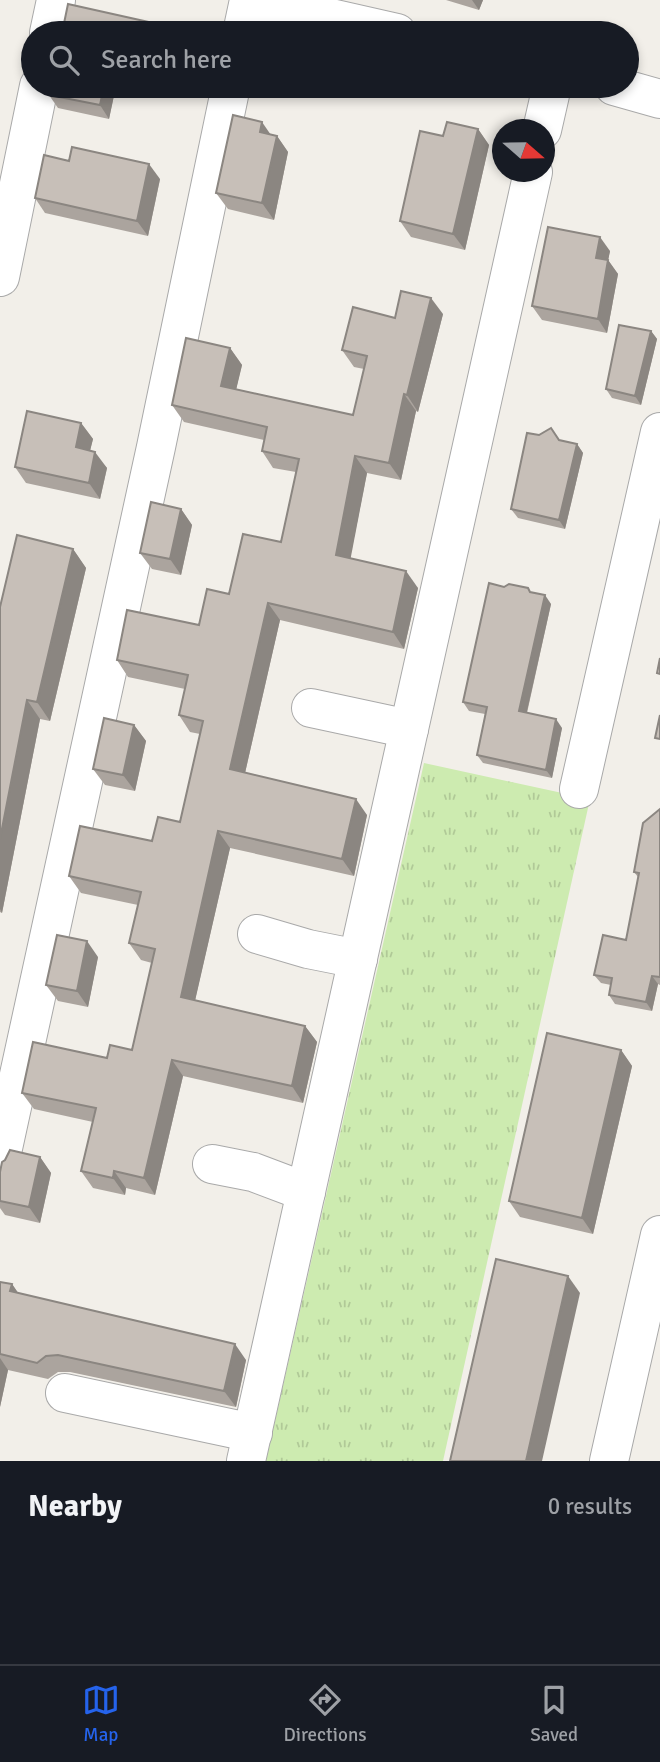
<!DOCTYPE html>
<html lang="en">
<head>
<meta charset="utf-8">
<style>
  :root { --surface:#171b24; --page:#242831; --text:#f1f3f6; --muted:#9ea1a6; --line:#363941; --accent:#2563eb }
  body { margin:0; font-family:Signika,sans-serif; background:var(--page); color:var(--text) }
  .compass { position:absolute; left:492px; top:119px; width:63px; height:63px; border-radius:50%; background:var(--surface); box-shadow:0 4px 10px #0003; rotate:110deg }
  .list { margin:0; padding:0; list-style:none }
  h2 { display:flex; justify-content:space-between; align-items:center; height:91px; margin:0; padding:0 28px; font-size:30px }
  h2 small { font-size:23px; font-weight:400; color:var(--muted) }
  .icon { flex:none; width:38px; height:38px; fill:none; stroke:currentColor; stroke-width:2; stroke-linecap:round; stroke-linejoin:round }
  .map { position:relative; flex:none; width:660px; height:1461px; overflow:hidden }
  .search { position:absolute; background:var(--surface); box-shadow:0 4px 10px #0003; left:21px; right:21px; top:21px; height:77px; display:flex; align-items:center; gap:18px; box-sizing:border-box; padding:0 24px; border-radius:38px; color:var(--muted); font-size:26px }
  .sheet { height:203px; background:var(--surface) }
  nav { display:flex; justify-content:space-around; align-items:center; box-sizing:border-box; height:98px; border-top:2px solid var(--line); background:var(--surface); font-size:19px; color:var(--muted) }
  nav a { display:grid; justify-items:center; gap:4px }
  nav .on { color:var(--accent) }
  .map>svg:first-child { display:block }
  .grass { fill:url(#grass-tufts) }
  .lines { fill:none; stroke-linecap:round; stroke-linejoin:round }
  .minor-casing { stroke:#a9a9a9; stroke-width:40 }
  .minor { stroke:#fff; stroke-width:38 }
  .wall { fill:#aba49e }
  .shaded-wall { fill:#8b8681 }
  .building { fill:#c7bfb8; stroke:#8b8681; stroke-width:2 }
</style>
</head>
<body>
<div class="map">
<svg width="660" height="1461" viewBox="0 0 660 1461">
  <defs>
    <pattern id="grass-tufts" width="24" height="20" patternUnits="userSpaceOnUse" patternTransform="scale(1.75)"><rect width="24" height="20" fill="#cdebb0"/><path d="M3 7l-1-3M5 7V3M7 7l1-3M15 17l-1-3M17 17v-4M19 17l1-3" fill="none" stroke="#b0c997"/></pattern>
  </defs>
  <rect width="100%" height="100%" fill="#f2efe9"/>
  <!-- grass -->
  <path class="grass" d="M424,763L590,799L443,1461H266Z"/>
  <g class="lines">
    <defs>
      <g id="minor">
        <path d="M251,0L397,33"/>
        <path d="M49,33L56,0"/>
        <path d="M242,33L249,0"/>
        <path d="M614,86L660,99"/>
        <path d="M542,130L552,86"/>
        <path d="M0,277L39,86"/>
        <path d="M311,708L409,729"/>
        <path d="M579,789L660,432"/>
        <path d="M257,934L308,949L358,959"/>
        <path d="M0,1162L156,447L231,86"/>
        <path d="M212,1164L253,1172L306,1192"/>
        <path d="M65,1393L253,1433"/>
        <path d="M246,1461L533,172"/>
        <path d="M609,1461L660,1235"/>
      </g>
    </defs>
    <!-- minor casing -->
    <use href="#minor" class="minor-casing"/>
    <!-- minor -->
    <use href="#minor" class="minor"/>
  </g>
  <!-- wall -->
  <g class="wall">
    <path d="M446,0H483L479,10Z"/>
    <path d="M116,86L109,119L58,108L49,95Z"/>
    <path d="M173,86H209L207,94Z"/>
    <path d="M478,129L489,145L465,250L411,237L400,221L443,136Z"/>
    <path d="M277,136L288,152L274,220L228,209L216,193Z"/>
    <path d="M160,179L148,236L45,213L35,198Z"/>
    <path d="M610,251L608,260L618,274L607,333L542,320L532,306Z"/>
    <path d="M443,314L418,412L416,411L401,480L367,473L350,558L418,588L404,649L280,620L245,773L367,815L354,876L230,848L195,1000L305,1026L317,1042L303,1103L183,1076L155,1195L126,1188L125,1195L93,1188L81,1171L93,1122L34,1109L22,1093L107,1058L132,1050L152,963L141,960L129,943L138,905L81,893L69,876L152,841L180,822L200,734L190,732L179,715L185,689L128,677L117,660L199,625L281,542L296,472L273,468L262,451L264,440L184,422L172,405L230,348L242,365L236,389L353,415L364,369L354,367L342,350L395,318Z"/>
    <path d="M651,331L657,339L641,405L612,398L606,389Z"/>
    <path d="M81,423L93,439L90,450L107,468L100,499L26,483L15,467Z"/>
    <path d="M559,440L577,444L583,453L565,529L518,518L511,509Z"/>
    <path d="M181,509L192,525L181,575L152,569L140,553Z"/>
    <path d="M73,549L86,568L50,721L40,719L2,913L0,912V607Z"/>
    <path d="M530,592L551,604L527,713L562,728L552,778L483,763L477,755L485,714L469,711L463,702Z"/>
    <path d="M134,725L146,741L135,791L105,785L93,769Z"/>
    <path d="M660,809V985L658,984L652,1011L615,1004L609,995L611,985L601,983L594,975L626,940L638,877L634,872Z"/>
    <path d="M98,957L88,1007L58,1001L46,985Z"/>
    <path d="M621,1050L632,1066L593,1234L520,1217L509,1201Z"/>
    <path d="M40,1157L51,1173L40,1223L5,1215L0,1208V1172Z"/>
    <path d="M0,1282L12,1284L18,1293L246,1360L236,1407L70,1372H58L48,1379L8,1370L0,1407Z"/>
  </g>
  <!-- shaded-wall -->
  <g class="shaded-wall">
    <path d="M472,0H483L479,10Z"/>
    <path d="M104,86H116L109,119L100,105Z"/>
    <path d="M202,86H209L207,94Z"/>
    <path d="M262,122L273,138L260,132Z"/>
    <path d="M478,129L489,145L465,250L453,234Z"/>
    <path d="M277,136L288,152L274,220L262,203Z"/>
    <path d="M149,164L160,179L148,236L137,221Z"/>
    <path d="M600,237L610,251L606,271L596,258Z"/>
    <path d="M608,260L618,274L607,333L598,319Z"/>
    <path d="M431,298L443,314L418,412L407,395Z"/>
    <path d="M651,331L657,339L641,405L635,396Z"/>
    <path d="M230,348L242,365L233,403L221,386Z"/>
    <path d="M404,394L416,411L401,480L389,463Z"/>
    <path d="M81,423L93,439L87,463L76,447Z"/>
    <path d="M577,444L583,453L565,529L559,520Z"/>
    <path d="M95,452L107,468L100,499L89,483Z"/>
    <path d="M355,456L367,473L348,572L336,555Z"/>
    <path d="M181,509L192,525L181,575L170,559Z"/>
    <path d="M73,549L86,568L50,721L37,702Z"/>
    <path d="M406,571L418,588L404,649L393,632Z"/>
    <path d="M545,595L551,604L525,720L519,711Z"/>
    <path d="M268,603L280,620L242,786L230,769Z"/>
    <path d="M27,700L40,719L2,913L0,909V839Z"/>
    <path d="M556,719L562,728L552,778L546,770Z"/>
    <path d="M134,725L146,741L135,791L123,775Z"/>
    <path d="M356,799L367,815L354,876L342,859Z"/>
    <path d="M218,831L230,848L192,1014L181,997Z"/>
    <path d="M87,941L98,957L88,1007L77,991Z"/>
    <path d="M652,976L658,984L652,1011L646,1002Z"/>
    <path d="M305,1026L317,1042L303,1103L292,1086Z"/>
    <path d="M621,1050L632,1066L593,1234L582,1218Z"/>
    <path d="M172,1060L183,1076L155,1195L144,1178Z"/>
    <path d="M40,1157L51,1173L40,1223L29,1207Z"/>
    <path d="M114,1171L126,1188L125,1195L113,1178Z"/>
    <path d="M568,1276L580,1293L542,1461H526Z"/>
    <path d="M12,1284L23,1300L10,1291Z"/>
    <path d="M235,1344L246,1360L236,1407L224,1391Z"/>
    <path d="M0,1358L8,1370L0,1407Z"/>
  </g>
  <!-- building -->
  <g class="building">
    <path d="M68,4L198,33H62Z"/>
    <path d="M51,86H104L100,105L49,95Z"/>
    <path d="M233,115L262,122L260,132L277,136L262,203L216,193Z"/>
    <path d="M447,122L478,129L453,234L400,221L420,131L443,136Z"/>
    <path d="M72,147L149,164L137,221L35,198L44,155L69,161Z"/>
    <path d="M548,227L600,237L596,258L608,260L598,319L532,306Z"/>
    <path d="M401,291L431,298L407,395L404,394L389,463L355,456L336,555L406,571L393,632L268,603L230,769L356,799L342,859L218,831L181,997L305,1026L292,1086L172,1060L144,1178L114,1171L113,1178L81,1171L96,1108L22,1093L33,1042L107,1058L110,1045L132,1050L155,949L129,943L141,892L69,876L80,826L152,841L158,817L180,822L203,721L179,715L188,675L117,660L127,610L199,625L207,589L229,594L243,534L281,542L299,459L262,451L267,427L172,405L186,338L230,348L221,386L353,415L367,356L342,350L353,307L395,318Z"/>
    <path d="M619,325L651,331L635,396L606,389Z"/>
    <path d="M27,411L81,423L76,447L95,452L89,483L15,467Z"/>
    <path d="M551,428L559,440L577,444L559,520L511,509L527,433L539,435Z"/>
    <path d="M151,502L181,509L170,559L140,553Z"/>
    <path d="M17,535L73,549L37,702L27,700L0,839V607Z"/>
    <path d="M489,583L504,587L509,584L528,588L530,592L545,595L519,711L556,719L546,770L477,755L487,707L463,702Z"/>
    <path d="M660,658V674L657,673Z"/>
    <path d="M660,715V739L655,738Z"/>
    <path d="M104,718L134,725L123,775L93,769Z"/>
    <path d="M660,809V977L652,976L646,1002L609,995L612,978L594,975L603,935L626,940L639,873L634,872L643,823Z"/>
    <path d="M57,935L87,941L77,991L46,985Z"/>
    <path d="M547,1033L621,1050L582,1218L509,1201Z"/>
    <path d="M10,1150L40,1157L29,1207L0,1201V1172L2,1162L5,1160Z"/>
    <path d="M496,1259L568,1276L526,1461H450Z"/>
    <path d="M0,1282L12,1284L10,1291L235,1344L224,1391L58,1355L46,1356L37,1363L0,1354Z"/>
  </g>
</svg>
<svg class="compass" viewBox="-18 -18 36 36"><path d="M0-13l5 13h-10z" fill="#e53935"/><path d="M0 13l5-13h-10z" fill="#9ea1a6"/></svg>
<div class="search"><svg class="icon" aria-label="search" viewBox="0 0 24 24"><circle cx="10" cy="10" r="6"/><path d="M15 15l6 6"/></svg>Search here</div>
</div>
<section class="sheet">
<h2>Nearby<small>0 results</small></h2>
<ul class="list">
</ul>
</section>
<nav>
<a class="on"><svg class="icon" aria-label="map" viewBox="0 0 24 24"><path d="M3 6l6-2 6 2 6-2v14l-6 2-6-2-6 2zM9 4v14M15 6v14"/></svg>Map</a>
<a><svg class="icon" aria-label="directions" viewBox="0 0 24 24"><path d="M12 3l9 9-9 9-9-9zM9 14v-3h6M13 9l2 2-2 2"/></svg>Directions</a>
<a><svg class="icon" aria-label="saved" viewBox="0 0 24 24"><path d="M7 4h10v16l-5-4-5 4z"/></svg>Saved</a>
</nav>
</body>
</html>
